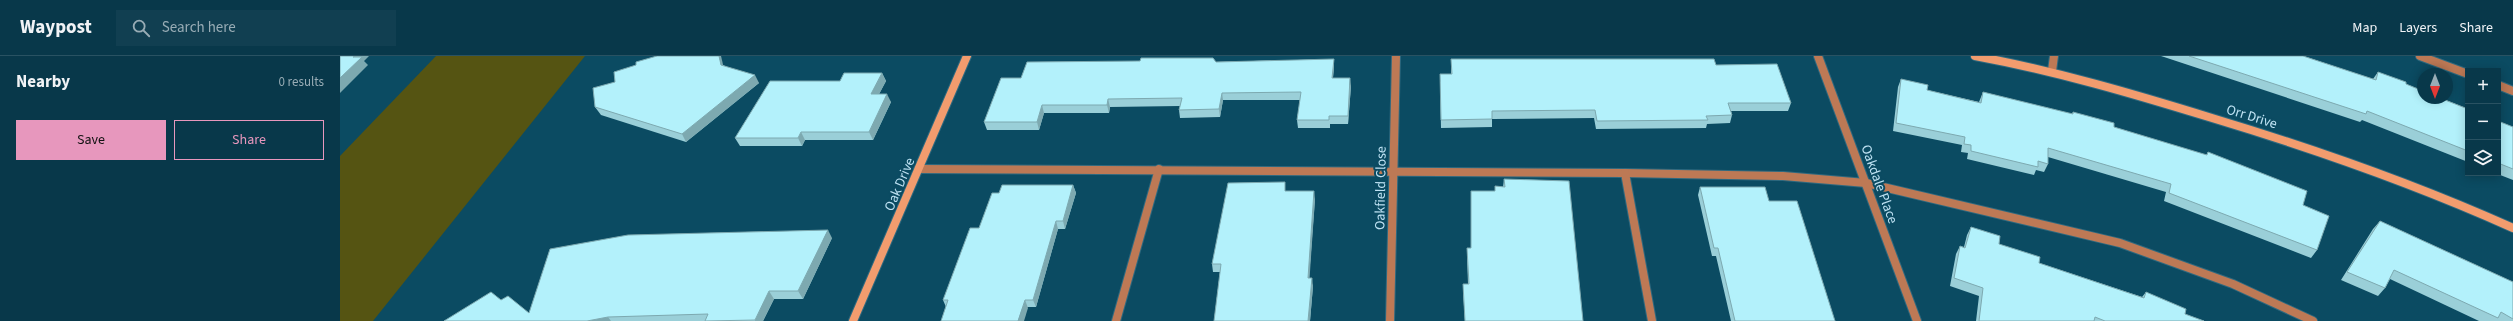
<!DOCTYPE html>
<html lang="en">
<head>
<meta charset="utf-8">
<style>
  :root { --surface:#08384a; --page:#113f51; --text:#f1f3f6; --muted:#98acb5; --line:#295262; --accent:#e797bd }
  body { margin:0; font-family:"Source Sans 3",sans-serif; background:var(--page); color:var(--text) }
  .controls { position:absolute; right:12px; top:12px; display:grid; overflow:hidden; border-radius:0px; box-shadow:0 2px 10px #0003 }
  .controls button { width:36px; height:36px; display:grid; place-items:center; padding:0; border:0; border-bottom:1px solid var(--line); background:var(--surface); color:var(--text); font:20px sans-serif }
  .compass { position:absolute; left:2077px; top:12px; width:36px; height:36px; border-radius:50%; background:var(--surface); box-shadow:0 2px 10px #0003; rotate:180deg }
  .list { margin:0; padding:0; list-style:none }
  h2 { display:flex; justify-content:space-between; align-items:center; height:52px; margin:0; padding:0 16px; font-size:17px }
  h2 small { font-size:13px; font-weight:400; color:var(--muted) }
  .actions { display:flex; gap:8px; padding:12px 16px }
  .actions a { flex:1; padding:9px 0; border:1px solid var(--accent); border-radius:0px; text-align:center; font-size:14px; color:var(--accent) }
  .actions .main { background:var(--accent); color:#111 }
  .icon { flex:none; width:22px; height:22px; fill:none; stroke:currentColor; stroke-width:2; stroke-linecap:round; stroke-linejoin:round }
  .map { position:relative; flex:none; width:2173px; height:265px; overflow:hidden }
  header { display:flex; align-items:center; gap:24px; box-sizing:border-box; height:56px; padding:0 20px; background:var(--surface); border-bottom:1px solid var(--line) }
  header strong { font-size:19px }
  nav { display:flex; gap:22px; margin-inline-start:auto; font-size:14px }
  .search { width:280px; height:36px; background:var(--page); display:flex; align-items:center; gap:10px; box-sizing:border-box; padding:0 14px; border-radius:0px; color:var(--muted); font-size:15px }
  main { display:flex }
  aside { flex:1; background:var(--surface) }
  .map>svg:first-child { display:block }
  .green { fill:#555412 }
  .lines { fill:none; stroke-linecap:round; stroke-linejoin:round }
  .lane-casing { stroke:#2f697f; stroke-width:10 }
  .street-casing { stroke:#2f697f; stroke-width:10 }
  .secondary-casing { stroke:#2f697f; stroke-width:10 }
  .lane { stroke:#bd7955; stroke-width:8 }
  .street { stroke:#bd7955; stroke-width:8 }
  .secondary { stroke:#f29c6e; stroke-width:8 }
  .wall { fill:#9acfd8 }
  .shaded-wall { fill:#7da9b0 }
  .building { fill:#b3f1fb; stroke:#7da9b0 }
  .labels { text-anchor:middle; stroke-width:4; stroke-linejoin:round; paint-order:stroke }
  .street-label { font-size:14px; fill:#bee2f3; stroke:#0b4b62 }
</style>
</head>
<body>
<header>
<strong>Waypost</strong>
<div class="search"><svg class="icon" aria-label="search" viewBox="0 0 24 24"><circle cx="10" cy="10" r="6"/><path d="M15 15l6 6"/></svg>Search here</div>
<nav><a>Map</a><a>Layers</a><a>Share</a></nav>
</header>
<main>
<aside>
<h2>Nearby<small>0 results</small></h2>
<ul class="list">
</ul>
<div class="actions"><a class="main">Save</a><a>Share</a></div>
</aside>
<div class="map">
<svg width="2173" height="265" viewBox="0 0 2173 265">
  <rect width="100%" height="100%" fill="#0b4b62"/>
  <!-- green -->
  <path class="green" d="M96,0H245L33,265H0V100Z"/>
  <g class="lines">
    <defs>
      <g id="lane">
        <path d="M2080,0L2128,18"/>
        <path d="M2158,29L2173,35"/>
        <path d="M579,113L1285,117L1443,120L1526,127L1780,187L1893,228L1973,265"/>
        <path d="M1285,117L1312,265"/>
        <path d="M776,265L819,113"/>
      </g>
      <g id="street">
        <path d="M1478,0L1577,265"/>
        <path d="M1712,15L1714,0"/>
        <path d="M1050,265L1056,0"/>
      </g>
      <g id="secondary">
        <path d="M1635,0C1716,15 1794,38 1872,62C1975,93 2075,128 2173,172"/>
        <path d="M513,265L627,0"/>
      </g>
    </defs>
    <!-- lane casing -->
    <use href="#lane" class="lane-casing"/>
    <!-- street casing -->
    <use href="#street" class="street-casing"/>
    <!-- secondary casing -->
    <use href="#secondary" class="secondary-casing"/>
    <!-- lane -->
    <use href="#lane" class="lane"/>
    <!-- street -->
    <use href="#street" class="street"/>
    <!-- secondary -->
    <use href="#secondary" class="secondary"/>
  </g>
  <!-- wall -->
  <g class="wall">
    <path d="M1821,0H1963L2033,23L2038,16L2066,28L2128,53V106L2022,64L2020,66Z"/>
    <path d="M994,3V11L993,22L1011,30L1008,68H990V72H958L957,64L960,44H883L880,61L840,62L839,54L840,50L770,51L769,57H704L699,74H647L644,66L681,22L876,6Z"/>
    <path d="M1111,3L1376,9L1451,47L1448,55H1391L1392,59L1390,67L1367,68L1366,72L1256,73L1254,62L1152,63V71L1101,72L1100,26L1111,18Z"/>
    <path d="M383,9L419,27L346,86L261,59L255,51L275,26Z"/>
    <path d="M542,17L546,25L539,38L551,46L533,84H465L462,90H400L395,82Z"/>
    <path d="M1561,23L1587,34L1639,46L1643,36L1732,58L1733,56L1774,71L1866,99L1868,96L1963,149L1977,194L1971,202L1824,145L1826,136L1708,101V108L1704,116L1696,114L1694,119L1627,103L1628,97L1621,96L1622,89L1553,75L1558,31Z"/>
    <path d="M2158,65L2173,71V124L2155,117H2158Z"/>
    <path d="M1164,123L1243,265H1125L1123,236V228H1128L1127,200V192H1131V135H1155V130L1163,131Z"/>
    <path d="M733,129L736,137L725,173H718L696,251H606L603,244L659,137Z"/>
    <path d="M1360,131L1429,145L1495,265H1391L1376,200H1372L1358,139Z"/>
    <path d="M946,135L975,143L969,222L973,230L970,265H874L880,216H873L872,208Z"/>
    <path d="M2040,165L2173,226V265H2139L2050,223L2045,232L2038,240L2001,224L2033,173Z"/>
    <path d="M1631,171L1659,188L1699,207L1802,241L1806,236L1845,258L1864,265H1636L1639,240L1610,230L1616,198L1620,190L1624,191L1627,179Z"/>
    <path d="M492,182L463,243H434L423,265H104L161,244L189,257Z"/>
  </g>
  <!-- shaded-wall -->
  <g class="shaded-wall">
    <path d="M15,0H29L24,5L28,9L0,37V22Z"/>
    <path d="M379,0H381L385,17L381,9Z"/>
    <path d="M994,3V11L992,30V22Z"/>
    <path d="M542,17L546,25L535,46L531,38Z"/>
    <path d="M415,19L419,27L346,86L342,78Z"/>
    <path d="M1010,22L1011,30L1008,68V60Z"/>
    <path d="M882,37L883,44L880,61L879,53Z"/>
    <path d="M547,38L551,46L533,84L529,76Z"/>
    <path d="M768,43L770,51L769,57L767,49Z"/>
    <path d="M702,49L704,57L699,74L697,66Z"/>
    <path d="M461,76L465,84L462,90L458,82Z"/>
    <path d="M733,129L736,137L725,173L723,165Z"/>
    <path d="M974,135L975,143L969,230L968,222Z"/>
    <path d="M716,165L718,173L696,251L693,244Z"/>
    <path d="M488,174L492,182L463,243L458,235Z"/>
    <path d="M972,222L973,230L970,265H968Z"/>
    <path d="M429,235L434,243L423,265H415V264Z"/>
    <path d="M685,244L688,252L684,265H678Z"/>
    <path d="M268,261L271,265H247Z"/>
  </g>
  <!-- building -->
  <g class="building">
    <path d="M0,0H15L13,1H22L0,22Z"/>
    <path d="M317,0H379L381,9L415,19L342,78L255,51L253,32L275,26L274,16L296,9V6Z"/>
    <path d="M1849,0H1963L2036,24L2038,16L2066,26V28L2083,35V42H2100L2128,53V95L2027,55L2026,58Z"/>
    <path d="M801,2H873L876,6L994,3L992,22H1010L1008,60H989V64H957L961,36L882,37L879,53L839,54L842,42L768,43L767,49H702L697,66H644L661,22H681L687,6L800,5Z"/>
    <path d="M1111,3H1374L1376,9L1437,8L1451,47H1388L1392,59L1366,60L1368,64L1257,65L1255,54L1152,55V63L1101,64L1100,18H1112Z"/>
    <path d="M504,17H542L531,38H547L529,76H461L458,82H395L430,25H500Z"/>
    <path d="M1561,23L1588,29L1587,34L1641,47L1643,36L1733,58V56L1774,67V71L1867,99L1868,96L1967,135L1963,149L1989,160L1977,194L1829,137L1831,128L1708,92V108L1698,105V111L1631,95V89L1624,88L1625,81L1556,67Z"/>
    <path d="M2158,65L2173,71V113L2158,107Z"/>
    <path d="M1164,123L1229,125L1243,265H1125L1123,228H1129L1127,192H1131V135H1155V130L1165,131Z"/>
    <path d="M945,126V135H974L968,222H972L968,265H874L881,208H872L888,127Z"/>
    <path d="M662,129H733L723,165H716L693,244H685L678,265H601L608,244H603L630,172H639L652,137H659Z"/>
    <path d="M1360,131H1425L1429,145H1457L1495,265H1395L1378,192H1374Z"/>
    <path d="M2040,165L2173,226V263L2161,256L2158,262L2054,214L2045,232L2007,216Z"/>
    <path d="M1631,171L1660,180L1659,188L1700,201L1699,207L1804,242L1806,236L1846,253L1845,258L1864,265H1765L1755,261L1754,265H1639L1643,232L1614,222L1620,190L1625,192Z"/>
    <path d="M488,174L458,235H429L415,264L365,265L368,258L268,261L247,265H104L151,236L161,244L168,240L189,257L210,193L288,179Z"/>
  </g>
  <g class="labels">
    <!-- street labels -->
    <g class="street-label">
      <text transform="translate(1912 60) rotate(17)" y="5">Orr Drive</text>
      <text transform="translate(559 128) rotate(-67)" y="5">Oak Drive</text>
      <text transform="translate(1540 128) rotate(70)" y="5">Oakdale Place</text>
      <text transform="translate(1040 132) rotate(-89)" y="5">Oakfield Close</text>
    </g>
  </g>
</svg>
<div class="controls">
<button>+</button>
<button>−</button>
<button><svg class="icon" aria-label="layers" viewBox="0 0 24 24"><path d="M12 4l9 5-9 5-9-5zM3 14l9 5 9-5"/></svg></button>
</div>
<svg class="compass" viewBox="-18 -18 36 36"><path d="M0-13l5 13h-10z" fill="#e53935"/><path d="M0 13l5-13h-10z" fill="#98acb5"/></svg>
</div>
</main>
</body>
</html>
